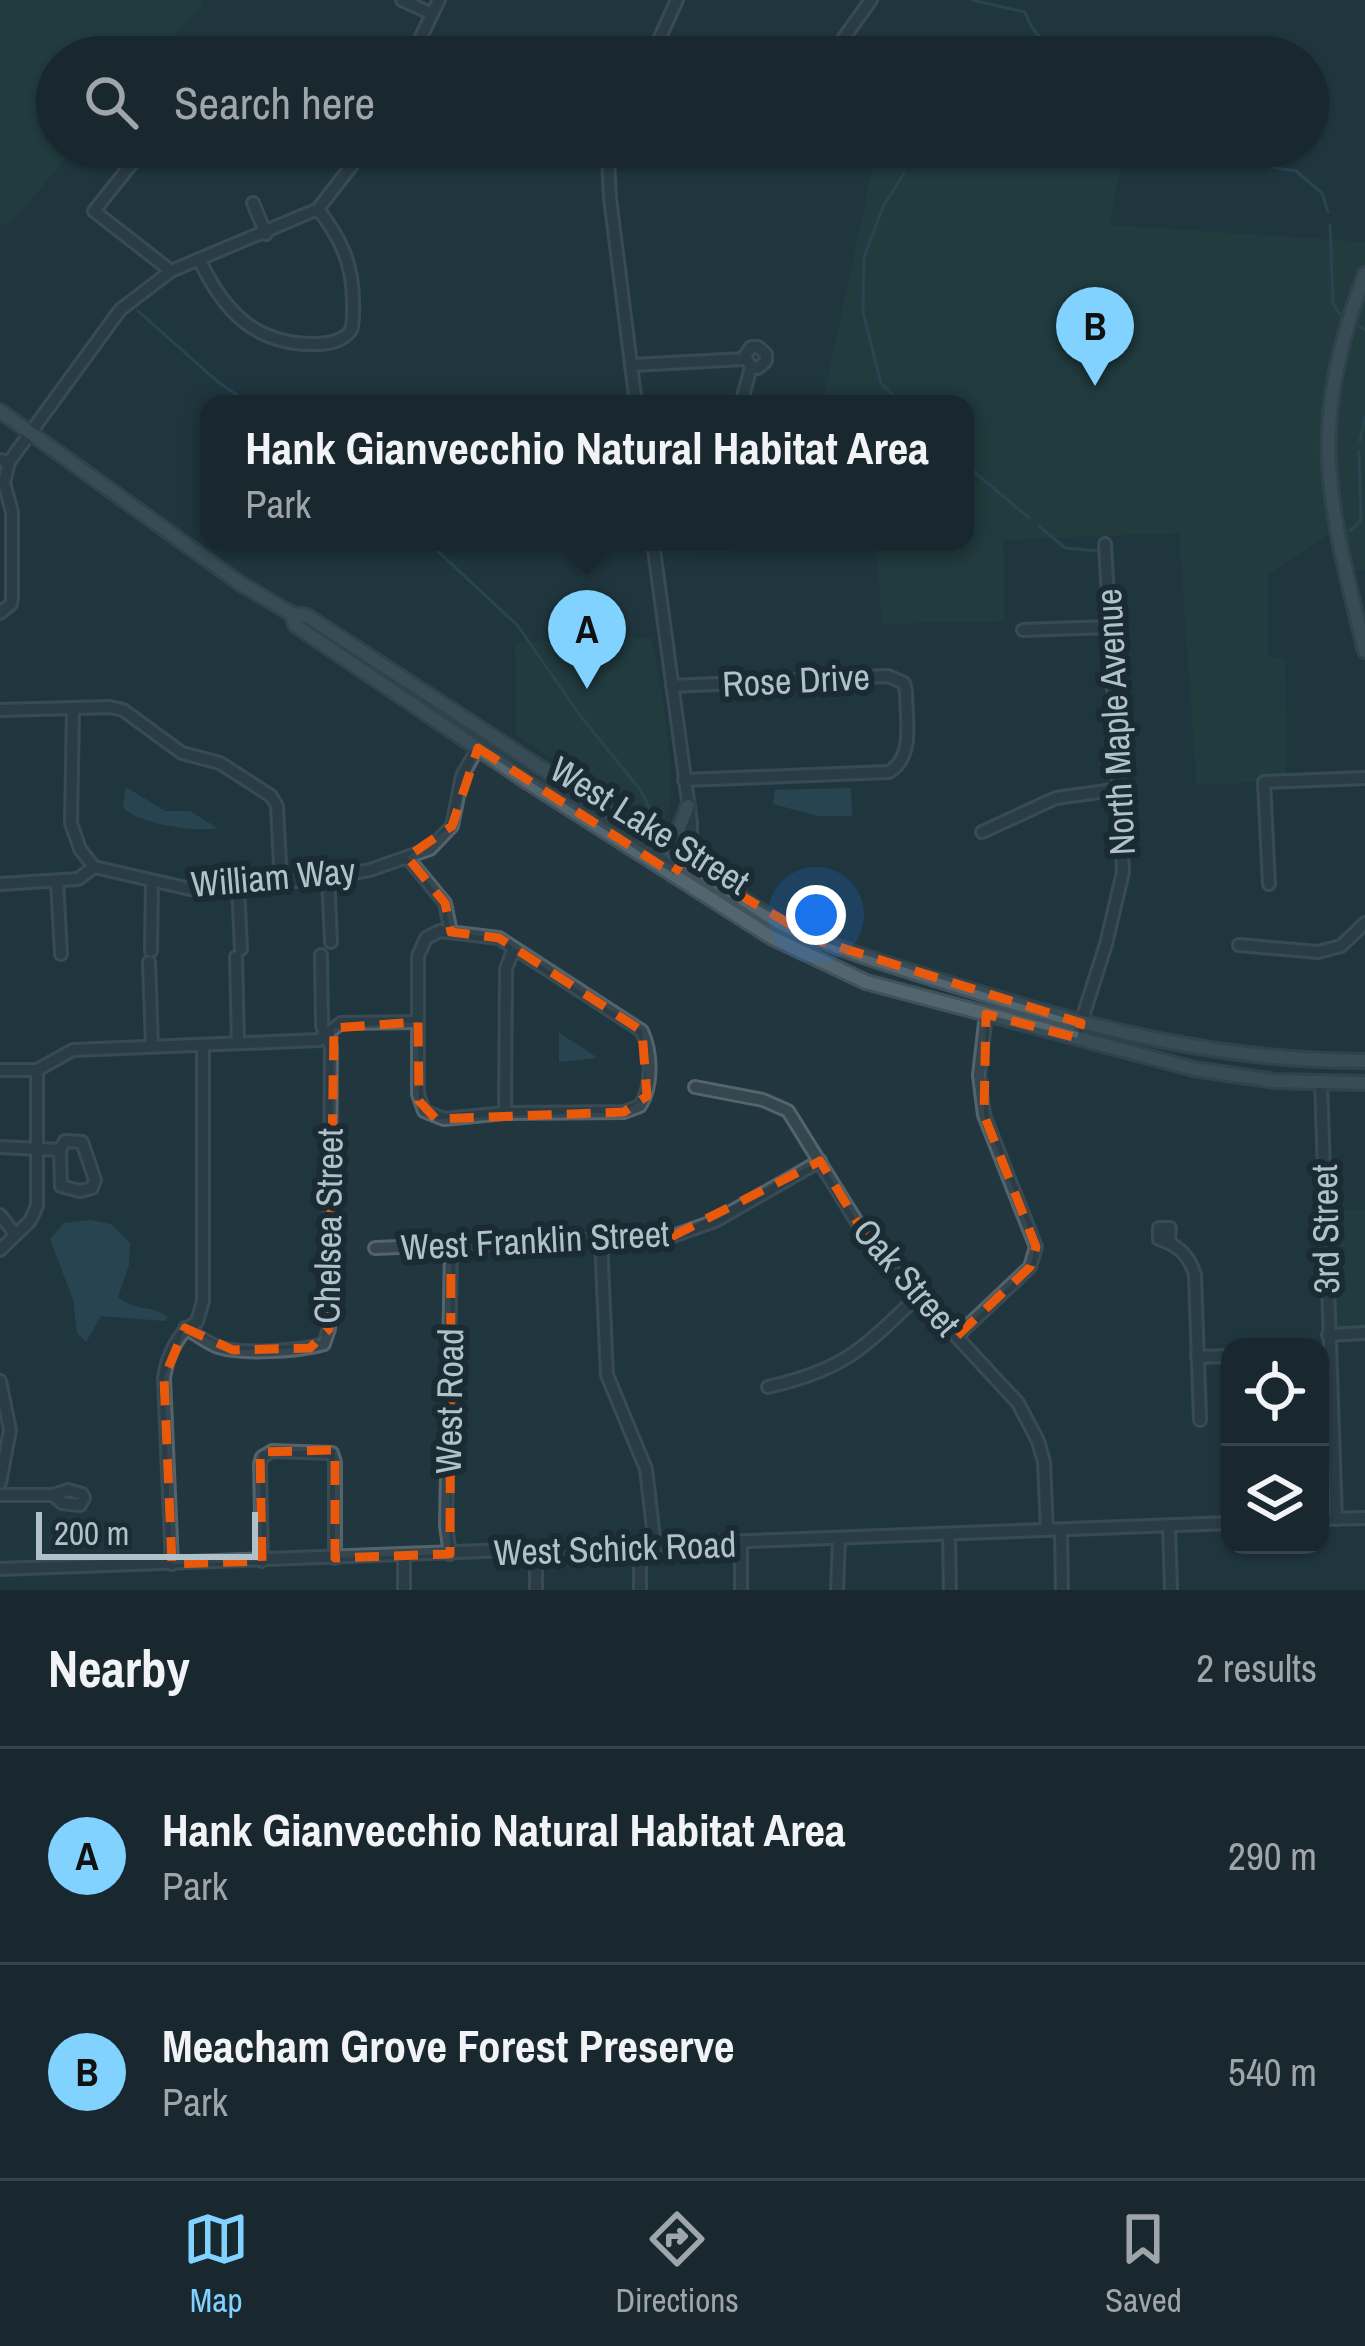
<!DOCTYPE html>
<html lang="en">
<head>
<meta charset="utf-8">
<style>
  :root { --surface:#19282f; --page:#223037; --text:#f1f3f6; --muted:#9fa6aa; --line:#37444b; --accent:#81d2ff }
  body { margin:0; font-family:"Archivo Narrow",sans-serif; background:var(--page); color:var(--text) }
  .controls { position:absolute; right:36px; bottom:36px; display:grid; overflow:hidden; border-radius:24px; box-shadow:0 3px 9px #0004 }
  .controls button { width:108px; height:108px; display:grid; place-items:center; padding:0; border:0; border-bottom:3px solid var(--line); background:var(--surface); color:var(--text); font:60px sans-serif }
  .scale { position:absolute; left:36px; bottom:30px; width:222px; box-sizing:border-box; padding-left:12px; border:6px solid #b1c1ca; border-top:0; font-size:33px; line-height:42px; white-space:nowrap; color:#b1c1ca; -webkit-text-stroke:9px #1b2b34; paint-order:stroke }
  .you { position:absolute; left:816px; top:915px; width:42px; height:42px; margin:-30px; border:9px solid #fff; border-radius:50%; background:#1a73e8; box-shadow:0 0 0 18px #1a73e833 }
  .badge { display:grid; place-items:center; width:78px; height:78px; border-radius:50%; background:var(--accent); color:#111; font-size:39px; font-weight:700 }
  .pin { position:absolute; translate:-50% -99px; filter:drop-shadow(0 3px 6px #0008) }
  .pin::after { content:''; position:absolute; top:63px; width:42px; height:36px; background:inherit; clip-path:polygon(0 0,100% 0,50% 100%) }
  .popup { position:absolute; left:200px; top:395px; width:774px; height:156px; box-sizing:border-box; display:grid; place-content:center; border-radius:24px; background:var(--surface); filter:drop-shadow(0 3px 9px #0005); font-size:39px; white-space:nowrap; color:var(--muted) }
  .popup b { font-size:45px; color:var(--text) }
  .popup::after { content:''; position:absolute; left:50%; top:100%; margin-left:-24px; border:24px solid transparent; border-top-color:var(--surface) }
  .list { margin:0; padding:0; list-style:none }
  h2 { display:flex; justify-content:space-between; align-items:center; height:156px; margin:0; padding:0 48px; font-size:51px }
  h2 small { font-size:39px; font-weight:400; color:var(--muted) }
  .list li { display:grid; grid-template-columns:78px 1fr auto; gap:36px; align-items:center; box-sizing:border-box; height:216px; padding:0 48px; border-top:3px solid var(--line) }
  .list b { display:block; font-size:45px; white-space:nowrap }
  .list p { margin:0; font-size:39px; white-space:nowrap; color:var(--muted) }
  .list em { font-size:39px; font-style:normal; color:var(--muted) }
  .icon { flex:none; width:66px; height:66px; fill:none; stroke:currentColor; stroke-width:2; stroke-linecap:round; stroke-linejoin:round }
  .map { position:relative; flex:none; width:1365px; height:1590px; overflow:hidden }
  .search { position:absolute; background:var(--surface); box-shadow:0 3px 9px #0004; left:36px; right:36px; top:36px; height:132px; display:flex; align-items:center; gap:30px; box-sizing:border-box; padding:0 42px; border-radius:66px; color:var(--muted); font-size:45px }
  .sheet { height:588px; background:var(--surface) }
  nav { display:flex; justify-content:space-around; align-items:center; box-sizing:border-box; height:168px; border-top:3px solid var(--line); background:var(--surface); font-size:33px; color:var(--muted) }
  nav a { display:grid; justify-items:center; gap:6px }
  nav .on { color:var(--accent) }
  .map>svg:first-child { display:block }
  .green { fill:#23403c }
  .water { fill:#325566 }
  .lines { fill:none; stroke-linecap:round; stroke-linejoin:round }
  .stream { stroke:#325566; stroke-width:3 }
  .minor-casing { stroke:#54646d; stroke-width:16 }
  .major-casing { stroke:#42525b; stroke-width:18 }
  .minor { stroke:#35464f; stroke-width:10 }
  .major { stroke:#53666f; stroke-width:12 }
  .marked { fill:none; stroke:#e8590c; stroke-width:9; stroke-dasharray:24 15; stroke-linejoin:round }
  .labels { text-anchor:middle; stroke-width:12; stroke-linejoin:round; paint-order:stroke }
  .street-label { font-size:36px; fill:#b1c1ca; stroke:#1b2b34 }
</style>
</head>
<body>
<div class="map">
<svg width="1365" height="1590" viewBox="0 0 1365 1590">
  <rect width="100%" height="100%" fill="#21363f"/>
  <!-- green -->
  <g class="green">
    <path d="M0,0H200L202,6L154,57H57V147H76L8,226L0,222Z"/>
    <path d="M877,147H1124L1109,225L1365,242V569L1354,571L1343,529L1329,534L1268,575V657L1285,658L1286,781L1197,785L1179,533L1003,540L1005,621L882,624L876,546L655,555L653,542H965V404H822Z"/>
    <path d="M652,638C657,675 685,800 661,825L516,736L515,642Z"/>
    <path d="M1365,1210V1331L1330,1332L1326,1211Z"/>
  </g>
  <!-- water -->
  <g class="water">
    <path d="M126,787L165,811H190L217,828C198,833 134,823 123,807Z"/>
    <path d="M851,788L852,816H818L773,804L775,790Z"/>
    <path d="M559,1033L592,1054L596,1058L559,1062Z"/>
    <path d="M90,1220L111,1224L130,1243L129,1265L118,1297C133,1311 153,1305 168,1317L165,1321L101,1316L86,1342L77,1333L73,1299L50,1239L64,1223Z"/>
  </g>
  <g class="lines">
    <!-- stream -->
    <g class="stream">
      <path d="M972,0L1025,12C1033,38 1052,48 1076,57"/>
      <path d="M1222,147L1237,162L1296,171L1322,193L1328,212"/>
      <path d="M1330,225L1333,304L1340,314"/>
      <path d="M138,311L218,382L250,404"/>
      <path d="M1359,326L1365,330"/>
      <path d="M902,404L881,383L863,312L864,257L883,207L904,173"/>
      <path d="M1360,441L1365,418"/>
      <path d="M965,464L1029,518"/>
      <path d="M1039,526L1065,548L1098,551"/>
      <path d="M1350,531L1361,520L1359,451"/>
      <path d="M428,542L518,626L579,714L641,791L654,817"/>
    </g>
    <defs>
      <g id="minor">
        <path d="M402,0L432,14"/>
        <path d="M411,57L439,0"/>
        <path d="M651,57L677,0"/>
        <path d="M830,57L871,0"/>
        <path d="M145,147L94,211L171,271"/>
        <path d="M611,147L608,158L610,198L636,404"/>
        <path d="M705,147H719"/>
        <path d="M769,147L772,152"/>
        <path d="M253,203L266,234"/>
        <path d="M199,259C224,312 256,346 318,344C329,344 345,340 351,330C354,322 353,310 353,302C353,264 341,239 318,209"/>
        <path d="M631,365L745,359"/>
        <path d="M741,404L751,367L745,356L751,347H758L766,354V361L758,368L751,367"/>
        <path d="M0,460L9,462L120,310L171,271L318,209L366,147"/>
        <path d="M653,542L691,823V841L682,861"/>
        <path d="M0,613L11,604L12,598V512L4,483L9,462"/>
        <path d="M1023,630L1110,627"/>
        <path d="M672,686L888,676L904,683L906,692C906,720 915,756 889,772L684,780"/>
        <path d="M73,708L71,823L80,849L94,867L190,889L322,879L370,870L430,849L452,826L462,776L478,748"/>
        <path d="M0,710L110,707L123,710L182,753L220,763L271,796L277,806L281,884"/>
        <path d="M982,832L1056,798L1120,789"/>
        <path d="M407,857L445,903L451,932"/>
        <path d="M328,877L331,942"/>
        <path d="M57,881L61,954"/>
        <path d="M0,884L78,879L94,867"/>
        <path d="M1269,884L1264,782L1365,778"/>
        <path d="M238,886L241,949"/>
        <path d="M440,931L499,938L642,1031C652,1053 653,1086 640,1106L624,1112L505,1113L444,1119L424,1111L418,1094V956L426,938Z"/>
        <path d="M1239,945L1318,952L1341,946L1365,923"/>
        <path d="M151,951L152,881"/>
        <path d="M236,957L238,1043"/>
        <path d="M149,962L152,1046"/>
        <path d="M1079,1029L1106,944L1123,872L1105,544"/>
        <path d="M0,1070H37L73,1050L319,1040L341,1023L418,1022"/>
        <path d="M1321,1083L1336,1519"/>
        <path d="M695,1087L763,1100L788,1111L870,1243L1018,1403L1038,1441L1044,1462L1047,1530"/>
        <path d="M505,1113L506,969L514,948"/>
        <path d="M0,1147L60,1150L61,1186L80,1191L92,1188L95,1180L82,1142L65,1141L60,1150"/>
        <path d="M0,1215L15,1234"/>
        <path d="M1169,1239L1170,1228H1159V1239C1176,1244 1189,1254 1195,1275L1200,1420"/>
        <path d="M601,1241L607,1375L646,1469L655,1546"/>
        <path d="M375,1248L673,1236L715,1221L820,1161"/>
        <path d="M0,1250L30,1221L37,1206V1070"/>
        <path d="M185,1328C196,1334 207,1343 218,1347C243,1355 300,1351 324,1344L329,1329L331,1047L322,1026L321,955"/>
        <path d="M1328,1335L1365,1333"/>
        <path d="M957,1336L1030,1267L1036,1247L984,1115L979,1075L986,1014"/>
        <path d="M1197,1357L1230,1356"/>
        <path d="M0,1381L10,1430L0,1483"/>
        <path d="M768,1387C846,1369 862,1349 918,1296"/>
        <path d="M0,1495H53L68,1490L82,1494L84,1498L80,1505L62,1503L53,1495"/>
        <path d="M1320,1519L1365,1518"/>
        <path d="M1169,1526L1171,1590"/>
        <path d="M1061,1530L1062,1590"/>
        <path d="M949,1534L950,1590"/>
        <path d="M741,1543V1590"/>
        <path d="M640,1547V1590"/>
        <path d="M450,1554L446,1526L451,1246"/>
        <path d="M262,1561L260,1464L262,1457L272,1451L332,1453L335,1462V1558"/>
        <path d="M172,1564L164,1378C167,1357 178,1331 197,1322L203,1301V1045"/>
        <path d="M0,1569L1230,1523"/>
        <path d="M404,1590V1556"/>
        <path d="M536,1590V1551"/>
        <path d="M837,1590L839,1539"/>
      </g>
      <g id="major">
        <path d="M1365,274C1307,429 1327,496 1365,651"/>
        <path d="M0,411L241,584L292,614L307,616L321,625L780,923C838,950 900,968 961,987C1099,1030 1220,1061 1365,1061"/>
        <path d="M292,614L295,625L526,781L771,937L866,982L1194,1069L1274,1081L1365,1083"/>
        <path d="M653,842L676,835L688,806"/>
      </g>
    </defs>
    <!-- minor casing -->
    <use href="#minor" class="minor-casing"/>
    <!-- major casing -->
    <use href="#major" class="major-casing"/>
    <!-- minor -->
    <use href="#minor" class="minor"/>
    <!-- major -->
    <use href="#major" class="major"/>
  </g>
  <!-- marked area -->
  <path d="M0 0H1365V1590H0ZM478,748L674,874L682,861L817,940L1081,1023L1077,1038L986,1014L984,1115L1036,1247L1030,1267L957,1336L870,1243L820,1161L673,1236L451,1246L450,1554L335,1558V1450L260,1452L262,1561L172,1564L164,1378L185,1328L233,1350L310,1348L329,1329L334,1028L418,1022L419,1101L436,1119L624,1112L647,1096L642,1031L499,938L451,932L445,903L407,857L452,826Z" fill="#21363f" fill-opacity=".55" fill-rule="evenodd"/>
  <path class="marked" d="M478,748L674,874L682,861L817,940L1081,1023L1077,1038L986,1014L984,1115L1036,1247L1030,1267L957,1336L870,1243L820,1161L673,1236L451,1246L450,1554L335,1558V1450L260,1452L262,1561L172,1564L164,1378L185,1328L233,1350L310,1348L329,1329L334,1028L418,1022L419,1101L436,1119L624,1112L647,1096L642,1031L499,938L451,932L445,903L407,857L452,826Z"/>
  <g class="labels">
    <!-- street labels -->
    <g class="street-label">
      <text transform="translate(796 680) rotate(-3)" y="13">Rose Drive</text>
      <text transform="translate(1115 722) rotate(-93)" y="13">North Maple Avenue</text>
      <text transform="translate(650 825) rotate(32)" y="13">West Lake Street</text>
      <text transform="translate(273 877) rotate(-5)" y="13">William Way</text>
      <text transform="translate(328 1226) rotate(-89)" y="13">Chelsea Street</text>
      <text transform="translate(1325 1229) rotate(-91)" y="13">3rd Street</text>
      <text transform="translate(535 1240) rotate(-3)" y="13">West Franklin Street</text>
      <text transform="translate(907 1277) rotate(49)" y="13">Oak Street</text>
      <text transform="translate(449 1401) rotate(-89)" y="13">West Road</text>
      <text transform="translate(615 1548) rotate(-2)" y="13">West Schick Road</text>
    </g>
  </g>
</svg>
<div class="controls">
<button><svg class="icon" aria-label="locate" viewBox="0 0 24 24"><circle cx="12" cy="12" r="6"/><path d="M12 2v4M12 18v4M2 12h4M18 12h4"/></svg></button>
<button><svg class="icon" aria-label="layers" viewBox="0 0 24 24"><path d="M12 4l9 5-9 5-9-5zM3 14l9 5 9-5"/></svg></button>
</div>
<div class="scale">200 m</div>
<div class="you"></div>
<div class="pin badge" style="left:587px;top:689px">A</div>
<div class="popup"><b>Hank Gianvecchio Natural Habitat Area</b>Park</div>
<div class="pin badge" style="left:1095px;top:386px">B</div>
<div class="search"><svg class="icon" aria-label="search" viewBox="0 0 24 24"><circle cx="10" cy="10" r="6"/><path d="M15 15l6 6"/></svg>Search here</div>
</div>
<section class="sheet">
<h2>Nearby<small>2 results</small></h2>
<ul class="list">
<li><span class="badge">A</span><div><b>Hank Gianvecchio Natural Habitat Area</b><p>Park</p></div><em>290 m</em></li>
<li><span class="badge">B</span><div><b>Meacham Grove Forest Preserve</b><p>Park</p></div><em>540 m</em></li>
</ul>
</section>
<nav>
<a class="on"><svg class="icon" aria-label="map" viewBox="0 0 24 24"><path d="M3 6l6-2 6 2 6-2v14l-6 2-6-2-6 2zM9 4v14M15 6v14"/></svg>Map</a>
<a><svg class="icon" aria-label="directions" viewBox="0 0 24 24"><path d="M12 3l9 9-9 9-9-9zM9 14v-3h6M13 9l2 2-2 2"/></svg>Directions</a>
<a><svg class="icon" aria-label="saved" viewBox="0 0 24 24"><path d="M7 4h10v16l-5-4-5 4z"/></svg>Saved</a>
</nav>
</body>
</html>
